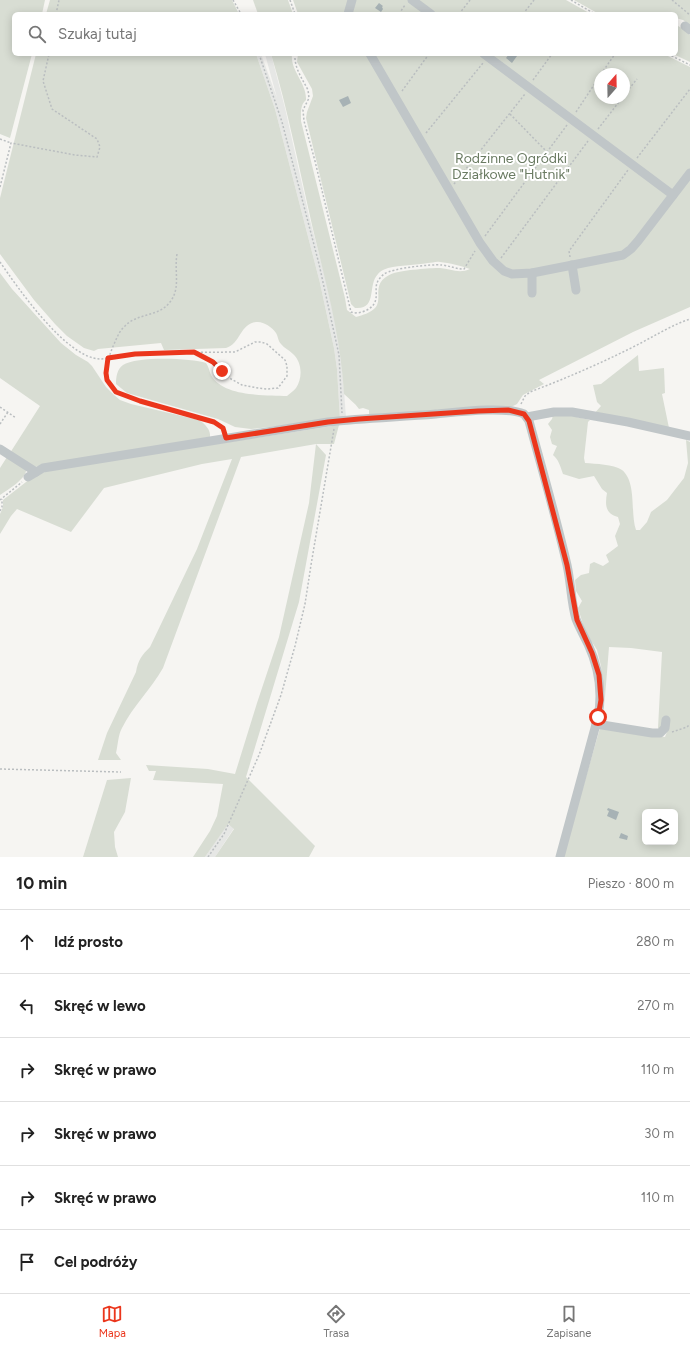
<!DOCTYPE html>
<html lang="pl">
<head>
<meta charset="utf-8">
<style>
  :root { --surface:#fff; --page:#f2f2f2; --text:#222; --muted:#767676; --line:#e0e0e0; --accent:#eb361c }
  body { margin:0; font-family:Figtree,sans-serif; background:var(--page); color:var(--text) }
  .controls { position:absolute; right:12px; bottom:12px; display:grid; overflow:hidden; border-radius:6px; box-shadow:0 2px 10px #0003 }
  .controls button { width:36px; height:36px; display:grid; place-items:center; padding:0; border:0; border-bottom:1px solid var(--line); background:var(--surface); color:var(--text); font:20px sans-serif }
  .compass { position:absolute; left:594px; top:68px; width:36px; height:36px; border-radius:50%; background:var(--surface); box-shadow:0 2px 10px #0003; rotate:20deg }
  .stop { position:absolute; width:12px; height:12px; margin:-9px; border:3px solid #eb361c; border-radius:50%; background:#fff }
  .stop.end { background:#eb361c; border-color:#fff; box-shadow:0 1px 4px #0008 }
  .list { margin:0; padding:0; list-style:none }
  h2 { display:flex; justify-content:space-between; align-items:center; height:52px; margin:0; padding:0 16px; font-size:17px }
  h2 small { font-size:13px; font-weight:400; color:var(--muted) }
  .list li { display:grid; grid-template-columns:26px 1fr auto; gap:12px; align-items:center; box-sizing:border-box; height:64px; padding:0 16px; border-top:1px solid var(--line) }
  .list b { display:block; font-size:15px; white-space:nowrap }
  .list em { font-size:13px; font-style:normal; color:var(--muted) }
  .icon { flex:none; width:22px; height:22px; fill:none; stroke:currentColor; stroke-width:2; stroke-linecap:round; stroke-linejoin:round }
  .map { position:relative; flex:none; width:690px; height:857px; overflow:hidden }
  .search { position:absolute; background:var(--surface); box-shadow:0 2px 10px #0003; left:12px; right:12px; top:12px; height:44px; display:flex; align-items:center; gap:10px; box-sizing:border-box; padding:0 14px; border-radius:6px; color:var(--muted); font-size:15px }
  .sheet { height:436px; background:var(--surface) }
  nav { display:flex; justify-content:space-around; align-items:center; box-sizing:border-box; height:56px; border-top:1px solid var(--line); background:var(--surface); font-size:11px; color:var(--muted) }
  nav a { display:grid; justify-items:center; gap:2px }
  nav .on { color:var(--accent) }
  .map>svg:first-child { display:block }
  .built { fill:#e6e7e5 }
  .green { fill:#d8ddd3; fill-rule:evenodd }
  .building { fill:#a7b2b5 }
  .lines { fill:none; stroke-linecap:round; stroke-linejoin:round }
  .path { stroke:#babec0; stroke-width:1.5; stroke-dasharray:2 2; stroke-linecap:butt }
  .minor { stroke:#c0c6c8; stroke-width:9 }
  .route { stroke:#eb361c; stroke-width:5 }
  .labels { text-anchor:middle; stroke-width:4; stroke-linejoin:round; paint-order:stroke }
  .park-label { font-size:14px; fill:#6a7b62; stroke:#fff }
</style>
</head>
<body>
<div class="map">
<svg width="690" height="857" viewBox="0 0 690 857">
  <rect width="100%" height="100%" fill="#f6f5f2"/>
  <!-- built -->
  <g class="built">
    <path d="M256,54H261L277,98L265,54H271L285,108L310,220L326,280L341,349L346,418L340,419L337,369L334,348L320,283L275,109Z"/>
    <path d="M227,824L234,828L215,857H205Z"/>
  </g>
  <!-- green -->
  <g class="green">
    <path d="M0,0H45L42,14H14V54H32L10,138L0,134Z"/>
    <path d="M50,0H232L239,14H46Z"/>
    <path d="M253,0H288L293,14H258Z"/>
    <path d="M293,0H566L591,14H298Z"/>
    <path d="M574,0H690V25L683,20L676,18V14H599Z"/>
    <path d="M676,25L682,28L690,35V62L673,54H676Z"/>
    <path d="M36,54H256L275,109L320,283L334,348L337,369L340,419L251,429L235,427L218,419L127,393L116,384C116,377 117,369 123,365C136,356 191,358 206,363C209,367 209,371 211,375C223,397 265,395 287,396C290,393 294,391 296,388C303,378 302,362 293,354C289,350 284,348 281,344C278,341 278,336 276,333C272,327 264,322 258,322C240,322 241,344 226,348L164,350L161,343L98,349L94,351L84,348L67,336L55,324L34,300L0,254V198Z"/>
    <path d="M271,54H292C290,71 307,83 306,100C300,105 301,113 301,121L345,298L347,310L356,317C363,315 370,313 375,308C384,298 369,282 394,273C404,270 430,268 440,268C451,269 459,274 470,269C462,266 449,263 440,262C436,261 432,263 428,263C415,265 401,265 388,268C385,269 380,271 378,274C367,285 378,310 355,308L351,304L306,118L307,112L313,96L312,89L297,62L298,54H664L690,67V307L633,332L539,380L544,384L523,395L517,404L507,409L369,417V410L363,408L359,409C355,403 349,399 344,394C341,336 325,280 312,225C299,168 288,110 271,54ZM600,74H624V98H600Z"/>
    <path d="M0,273L12,289L61,343L76,355L88,362L92,366L106,387L114,395L120,400L131,404L199,420C205,424 211,430 210,437L35,467L10,453L40,406L0,378Z"/>
    <path d="M638,355L639,371L664,368L665,393L662,394L669,428L594,414L601,406L597,402L593,385L601,384Z"/>
    <path d="M563,414L590,420L588,422L584,458L585,463C596,464 613,464 622,470C637,482 630,513 636,530H640L647,522L651,512L667,500L684,478L688,463L686,440L690,442V857H563L600,728L665,737L669,727L658,728L662,652L631,648L609,647L605,697L601,666L597,650L585,631L578,608L582,601L576,591L575,580L581,575L589,573L590,564L594,562L603,566L609,562L606,555L618,546L615,536L620,524L618,517C605,514 605,504 607,493L602,489L594,476L579,479L563,474C560,466 559,460 553,455L557,446L552,444L550,437L552,430L548,424L552,419L553,415ZM645,812H675V842H645Z"/>
    <path d="M339,425L334,444H316L326,455L299,602L246,777L315,846L309,857H215L234,829L228,824L205,857H193L210,831L217,816L223,784L153,780L156,771H149L146,765L208,769L235,774L257,703L279,637L309,503L316,444L241,457L163,668C151,689 133,706 122,728C118,735 118,745 116,753L121,760H98L107,733L136,672C138,660 142,655 150,647L197,549L232,459L202,464L104,488L71,532L17,509L11,516L0,534V514L3,507V500L35,475L55,469Z"/>
    <path d="M7,457L28,470L26,471C25,479 8,490 0,495V468Z"/>
    <path d="M131,778L125,812L114,832L115,847L118,857H83L107,780Z"/>
  </g>
  <!-- building -->
  <g class="building">
    <path d="M379,3L383,6L382,7L383,9L381,12L375,8Z"/>
    <path d="M509,54H515L517,56L512,63L506,58Z"/>
    <path d="M348,96L351,103L343,107L339,100Z"/>
    <path d="M608,808L619,812L616,820L607,816L609,811L607,810Z"/>
    <path d="M621,833L628,836L627,840L619,838Z"/>
  </g>
  <g class="lines">
    <!-- path -->
    <g class="path">
      <path d="M233,0L241,14"/>
      <path d="M290,0L295,14"/>
      <path d="M571,0L595,14"/>
      <path d="M672,0L690,15"/>
      <path d="M56,14L59,0"/>
      <path d="M399,14L405,5"/>
      <path d="M459,14L470,0"/>
      <path d="M523,14L534,0"/>
      <path d="M259,54L282,122L319,264L339,355L342,413"/>
      <path d="M295,54C294,68 302,78 308,90L309,98L303,110L304,121L315,161L351,312C358,315 372,310 375,302C379,291 371,285 384,274C393,268 431,264 442,265C450,266 456,269 464,269L475,251"/>
      <path d="M668,54L690,65"/>
      <path d="M601,74L615,54"/>
      <path d="M533,80L552,54"/>
      <path d="M402,91L429,54"/>
      <path d="M624,95L637,79"/>
      <path d="M576,112L600,76"/>
      <path d="M510,114L547,152"/>
      <path d="M598,129L622,98"/>
      <path d="M426,133L483,63"/>
      <path d="M0,139L11,143"/>
      <path d="M637,158L690,89"/>
      <path d="M454,184L525,94"/>
      <path d="M0,187L11,143L75,155L97,157L100,147L97,139L52,109L43,81L49,54"/>
      <path d="M485,236L567,125"/>
      <path d="M177,254C174,272 181,288 170,302C159,317 137,313 125,326C119,331 117,338 114,344C106,363 99,384 122,395L214,422L221,425L224,431"/>
      <path d="M570,257L569,251L628,170"/>
      <path d="M501,258L588,141"/>
      <path d="M0,262C18,288 66,358 100,359C106,359 113,357 118,356C127,354 135,354 143,353L235,352L255,342H261L267,344L285,360L287,366V376L278,388L267,389L258,388L242,385L231,379L213,362L194,352"/>
      <path d="M521,404L525,396L530,392C564,379 597,365 629,349C650,339 669,326 690,319"/>
      <path d="M0,407L16,418"/>
      <path d="M0,424L8,412"/>
      <path d="M0,500L22,482"/>
      <path d="M0,511L2,507V499"/>
      <path d="M672,732L687,727L690,724"/>
      <path d="M0,769L121,772"/>
      <path d="M208,857L224,834L259,755L281,695L295,646L305,604L311,565L334,429"/>
    </g>
    <!-- minor -->
    <g class="minor">
      <path d="M412,0L431,14"/>
      <path d="M348,14L352,0"/>
      <path d="M685,26L690,30"/>
      <path d="M370,54L480,243L493,261L504,271L512,274L532,273L623,255L631,249L638,241L690,173"/>
      <path d="M484,54L673,195"/>
      <path d="M572,265L576,290"/>
      <path d="M532,293V273"/>
      <path d="M527,417L554,412H572L628,422L690,436"/>
      <path d="M0,449L36,472"/>
      <path d="M28,477L43,468L328,422C364,418 400,417 436,414C458,412 504,406 524,414L529,421C542,469 556,517 567,565C571,583 571,602 576,619C579,627 584,636 588,644C599,668 603,691 598,717L560,857"/>
      <path d="M596,724L652,733H660L665,728L666,720"/>
    </g>
  </g>
  <g class="lines">
    <!-- route -->
    <path class="route" d="M222,371L213,362L194,352L135,354L108,358L106,373L107,380L116,392L140,401L214,422L223,428L226,438L328,422L359,419L478,411L508,410L524,414L529,421L567,565L577,620L592,653L599,675L601,700L598,717"/>
  </g>
  <g class="labels">
    <!-- park labels -->
    <g class="park-label">
      <text x="511" y="163">Rodzinne Ogródki<tspan x="511" dy="16">Działkowe "Hutnik"</tspan></text>
    </g>
  </g>
</svg>
<div class="controls">
<button><svg class="icon" aria-label="layers" viewBox="0 0 24 24"><path d="M12 4l9 5-9 5-9-5zM3 14l9 5 9-5"/></svg></button>
</div>
<svg class="compass" viewBox="-18 -18 36 36"><path d="M0-13l5 13h-10z" fill="#e53935"/><path d="M0 13l5-13h-10z" fill="#767676"/></svg>
<div class="stop" style="left:598px;top:717px"></div>
<div class="stop end" style="left:222px;top:371px"></div>
<div class="search"><svg class="icon" aria-label="search" viewBox="0 0 24 24"><circle cx="10" cy="10" r="6"/><path d="M15 15l6 6"/></svg>Szukaj tutaj</div>
</div>
<section class="sheet">
<h2>10 min<small>Pieszo · 800 m</small></h2>
<ul class="list">
<li><svg class="icon" aria-label="ahead" viewBox="0 0 24 24"><path d="M12 20V5M6 11l6-6 6 6"/></svg><div><b>Idź prosto</b></div><em>280 m</em></li>
<li><svg class="icon" aria-label="left" viewBox="0 0 24 24"><path d="M17 20v-9H6M10 6l-5 5 5 5"/></svg><div><b>Skręć w lewo</b></div><em>270 m</em></li>
<li><svg class="icon" aria-label="right" viewBox="0 0 24 24"><path d="M7 20v-9h11M14 6l5 5-5 5"/></svg><div><b>Skręć w prawo</b></div><em>110 m</em></li>
<li><svg class="icon" aria-label="right" viewBox="0 0 24 24"><path d="M7 20v-9h11M14 6l5 5-5 5"/></svg><div><b>Skręć w prawo</b></div><em>30 m</em></li>
<li><svg class="icon" aria-label="right" viewBox="0 0 24 24"><path d="M7 20v-9h11M14 6l5 5-5 5"/></svg><div><b>Skręć w prawo</b></div><em>110 m</em></li>
<li><svg class="icon" aria-label="arrive" viewBox="0 0 24 24"><path d="M6 21V4h12l-3 4 3 4H6"/></svg><div><b>Cel podróży</b></div></li>
</ul>
</section>
<nav>
<a class="on"><svg class="icon" aria-label="map" viewBox="0 0 24 24"><path d="M3 6l6-2 6 2 6-2v14l-6 2-6-2-6 2zM9 4v14M15 6v14"/></svg>Mapa</a>
<a><svg class="icon" aria-label="directions" viewBox="0 0 24 24"><path d="M12 3l9 9-9 9-9-9zM9 14v-3h6M13 9l2 2-2 2"/></svg>Trasa</a>
<a><svg class="icon" aria-label="saved" viewBox="0 0 24 24"><path d="M7 4h10v16l-5-4-5 4z"/></svg>Zapisane</a>
</nav>
</body>
</html>
